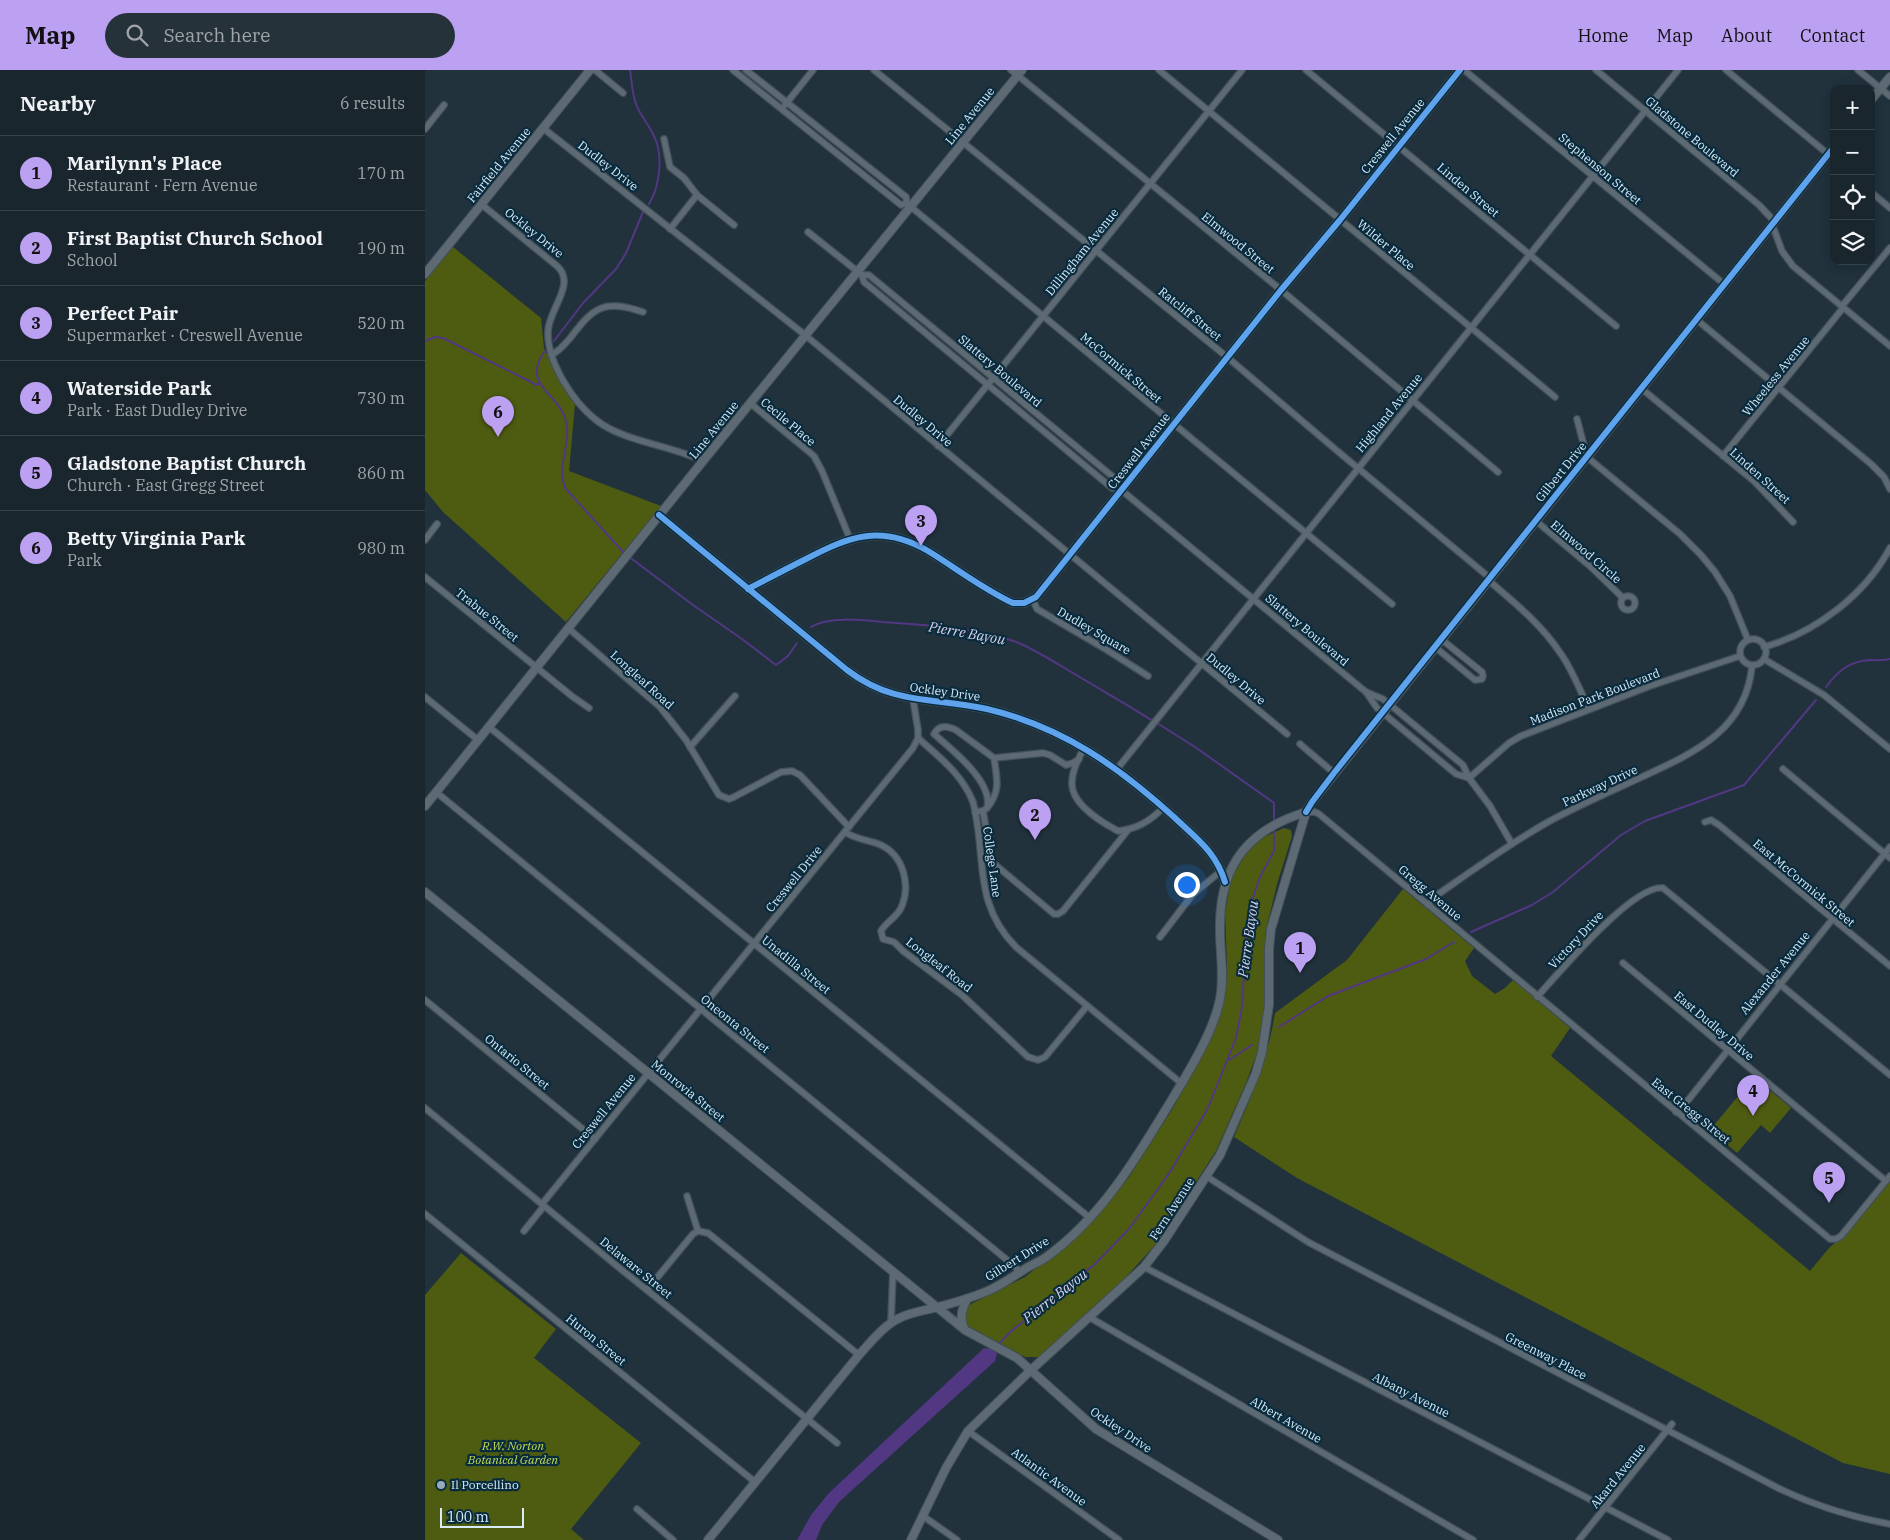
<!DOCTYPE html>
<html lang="en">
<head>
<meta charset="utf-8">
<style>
  :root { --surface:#19262e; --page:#26323a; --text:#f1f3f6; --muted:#9fa5aa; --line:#37434a; --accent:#bca0f2 }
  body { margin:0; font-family:"IBM Plex Serif",serif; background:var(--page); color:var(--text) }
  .controls { position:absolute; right:15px; top:15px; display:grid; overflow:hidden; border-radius:10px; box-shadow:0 2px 12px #0003 }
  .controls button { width:45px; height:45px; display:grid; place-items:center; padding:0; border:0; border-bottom:1px solid var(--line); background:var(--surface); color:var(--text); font:25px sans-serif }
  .scale { position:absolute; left:15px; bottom:12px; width:84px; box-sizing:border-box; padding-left:5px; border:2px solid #d9ebf8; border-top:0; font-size:14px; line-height:18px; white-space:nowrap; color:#d9ebf8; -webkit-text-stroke:4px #092b3e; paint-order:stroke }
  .you { position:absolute; left:761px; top:814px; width:18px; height:18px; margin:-12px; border:4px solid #fff; border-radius:50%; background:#1a73e8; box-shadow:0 0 0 8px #1a73e833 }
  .badge { display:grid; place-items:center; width:32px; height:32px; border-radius:50%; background:var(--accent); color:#111; font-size:16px; font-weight:700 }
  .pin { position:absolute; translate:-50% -41px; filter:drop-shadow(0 1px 2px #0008) }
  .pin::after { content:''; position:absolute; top:26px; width:18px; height:15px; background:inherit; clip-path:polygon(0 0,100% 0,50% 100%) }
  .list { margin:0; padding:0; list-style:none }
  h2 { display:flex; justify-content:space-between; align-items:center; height:65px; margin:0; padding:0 20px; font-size:21px }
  h2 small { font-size:16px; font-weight:400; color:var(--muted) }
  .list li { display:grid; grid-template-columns:32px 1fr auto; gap:15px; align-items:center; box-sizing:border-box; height:75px; padding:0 20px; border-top:1px solid var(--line) }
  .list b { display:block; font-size:19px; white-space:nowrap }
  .list p { margin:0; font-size:16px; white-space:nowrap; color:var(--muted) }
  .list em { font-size:16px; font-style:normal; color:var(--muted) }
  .icon { flex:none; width:28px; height:28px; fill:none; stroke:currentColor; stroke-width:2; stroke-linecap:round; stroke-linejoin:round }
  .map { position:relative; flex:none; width:1465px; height:1470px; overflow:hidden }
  header { display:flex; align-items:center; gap:30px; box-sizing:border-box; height:70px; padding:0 25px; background:var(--accent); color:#111 }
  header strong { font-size:24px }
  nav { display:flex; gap:28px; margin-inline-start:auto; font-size:18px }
  .search { width:350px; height:45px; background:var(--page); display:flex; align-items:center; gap:12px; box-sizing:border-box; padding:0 18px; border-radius:28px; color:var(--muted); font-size:19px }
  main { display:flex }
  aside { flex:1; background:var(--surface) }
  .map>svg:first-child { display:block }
  .green { fill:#4e5c11 }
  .water { fill:#523783 }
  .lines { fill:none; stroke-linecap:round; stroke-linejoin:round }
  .stream { stroke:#523783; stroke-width:2 }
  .street-casing { stroke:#425059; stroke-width:8 }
  .secondary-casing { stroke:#425059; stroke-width:10 }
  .street { stroke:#5d6a73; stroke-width:5.5 }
  .secondary { stroke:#5d6a73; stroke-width:8 }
  .cycleway-casing { stroke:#092b3e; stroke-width:9 }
  .cycleway { stroke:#60a3ed; stroke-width:6 }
  .poi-dot { fill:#99aab7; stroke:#092b3e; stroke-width:2 }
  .labels { text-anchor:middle; stroke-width:4.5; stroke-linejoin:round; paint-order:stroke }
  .street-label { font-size:12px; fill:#d9ebf8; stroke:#092b3e }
  .park-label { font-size:12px; font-style:italic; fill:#c4dc51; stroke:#092b3e }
  .poi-label { font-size:12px; fill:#d9ebf8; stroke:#092b3e; text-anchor:start }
  .water-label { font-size:14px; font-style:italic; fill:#ddd6ee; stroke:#092b3e }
</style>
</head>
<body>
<header>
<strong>Map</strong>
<div class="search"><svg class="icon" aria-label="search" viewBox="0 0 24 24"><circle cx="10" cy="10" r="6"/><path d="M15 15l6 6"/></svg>Search here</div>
<nav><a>Home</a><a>Map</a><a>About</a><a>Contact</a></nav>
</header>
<main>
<aside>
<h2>Nearby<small>6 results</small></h2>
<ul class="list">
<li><span class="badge">1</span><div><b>Marilynn's Place</b><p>Restaurant · Fern Avenue</p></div><em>170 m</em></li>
<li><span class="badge">2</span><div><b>First Baptist Church School</b><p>School</p></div><em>190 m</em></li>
<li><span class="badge">3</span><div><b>Perfect Pair</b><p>Supermarket · Creswell Avenue</p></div><em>520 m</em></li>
<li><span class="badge">4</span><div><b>Waterside Park</b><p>Park · East Dudley Drive</p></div><em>730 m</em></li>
<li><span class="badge">5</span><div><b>Gladstone Baptist Church</b><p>Church · East Gregg Street</p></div><em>860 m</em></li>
<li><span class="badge">6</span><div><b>Betty Virginia Park</b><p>Park</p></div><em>980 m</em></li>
</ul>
</aside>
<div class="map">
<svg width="1465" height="1470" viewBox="0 0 1465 1470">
  <rect width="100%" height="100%" fill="#21323d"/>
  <!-- green -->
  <g class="green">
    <path d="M28,177L116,248L119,278L140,319L150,334L144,401L236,436L141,552L18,442L0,420V211Z"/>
    <path d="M859,758L866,760L867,766L852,814L841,860L839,885L841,925L837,960L831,986L821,1013L791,1081L731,1174L701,1207L614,1287H600L545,1257L539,1252L540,1237L600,1207L646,1170L675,1143L704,1107L748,1038L777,985L794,947L800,922L802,894L800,843L806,809L822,782L837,768Z"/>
    <path d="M978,819L1049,878L1040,891L1047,906L1070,924L1080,918L1088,910L1145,958L1126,986L1385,1201L1404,1178L1424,1161L1465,1110V1404L1418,1393L872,1108L809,1067C827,1025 843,988 850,943L922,890Z"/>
    <path d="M1329,1007L1366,1038L1345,1063L1336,1055L1312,1083L1285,1060Z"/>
    <path d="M36,1183L131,1259L109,1288L216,1373L146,1459L159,1470H0V1225Z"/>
  </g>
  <!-- water -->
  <path class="water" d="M559,1278L566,1279L572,1283L570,1291L414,1432L397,1455L391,1470H372L386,1445L404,1423Z"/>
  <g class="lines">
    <!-- stream -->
    <g class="stream">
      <path d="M205,0C207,11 207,24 211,34C215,45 223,54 228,64C239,84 235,116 224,134"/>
      <path d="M0,271L10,267L18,268L106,312L111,315L115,313"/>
      <path d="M129,271L158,233L191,199L201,183L218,142"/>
      <path d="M120,281C95,315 134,323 141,351C147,374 130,398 141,419L199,483"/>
      <path d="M203,486L268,535L317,569L351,595L363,586L372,573"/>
      <path d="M386,557C403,546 438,550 457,552C498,555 559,558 596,574C616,583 634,595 653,606C678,621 703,635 728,651"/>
      <path d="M1401,617C1412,602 1424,591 1445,590C1452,590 1458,591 1465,589"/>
      <path d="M732,653L770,677L849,733V752"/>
      <path d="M1046,862L1107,835L1128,822L1196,765L1220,751L1319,715L1391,630"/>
      <path d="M854,957L903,926L1001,889L1029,872"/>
      <path d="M804,990L827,975"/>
      <path d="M573,1275L585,1262L670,1194L704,1159L745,1102L783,1038L811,968L817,937L821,869L825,836L835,807L849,781V759"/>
    </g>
    <defs>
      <g id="street">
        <path d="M170,0L198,23"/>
        <path d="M308,0L476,135L482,133"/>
        <path d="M321,0L481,127L482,133L486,137L967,534"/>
        <path d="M449,0L802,287L910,379L1065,508"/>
        <path d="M586,0L856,220L1073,402"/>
        <path d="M734,0L1130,327"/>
        <path d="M881,0L1191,256"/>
        <path d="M1039,0L1299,214"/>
        <path d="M1171,0L1334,135L1349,151"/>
        <path d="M1301,0L1403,84"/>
        <path d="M1433,0L1465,26"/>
        <path d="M360,35L388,0"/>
        <path d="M118,58L380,265L862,664"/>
        <path d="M0,59L19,35"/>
        <path d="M239,69L245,97L259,108L272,125L309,155"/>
        <path d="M1446,122L1465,138"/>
        <path d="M56,134L132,196C152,214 123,240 123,262C122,292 148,332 171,350C199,372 245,375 278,391"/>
        <path d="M1347,154L1357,181L1368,196L1465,276"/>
        <path d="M245,159L272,125"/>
        <path d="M383,162L437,205L439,212L687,418L695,419L941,622L958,629L1038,695L1044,708L1065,736L1087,774"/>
        <path d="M437,205H444L693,411L695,419"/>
        <path d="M1417,236L1465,178"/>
        <path d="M1272,250L1446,394L1459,407L1465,419"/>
        <path d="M126,285C135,281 140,274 146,267C170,235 180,230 218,242"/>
        <path d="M1217,319L1330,412L1368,452"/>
        <path d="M325,333L389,386L397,401L425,469"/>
        <path d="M1152,349L1162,387L1255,464L1276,485L1290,502L1305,526L1323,570"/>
        <path d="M513,376L817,0"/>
        <path d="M1298,386L1418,238"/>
        <path d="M1111,451L1166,497L1198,528"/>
        <path d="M0,470L12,454"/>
        <path d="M0,507L148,627L164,638"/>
        <path d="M1063,510C1090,533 1117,555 1136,584C1148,601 1155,621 1164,639"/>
        <circle cx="1203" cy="533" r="7"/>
        <path d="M608,530L612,539L682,580L723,606"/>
        <path d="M143,558L235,637L261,670L294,725L304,729L309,727L356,702L367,701L375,705L424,757"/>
        <circle cx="1328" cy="582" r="13"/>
        <path d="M1010,577L1050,610L1057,609L1058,606L1057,602L1016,569"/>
        <path d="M1339,577C1390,563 1440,525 1465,478"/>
        <path d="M1339,589L1399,625L1465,679"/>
        <path d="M941,622L952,638L1031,704L1044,708L1084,673L1096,666L1225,616L1315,586"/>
        <path d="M0,627L53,670"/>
        <path d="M488,629L493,660V668C514,687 537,704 548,732C562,786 547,833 591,877L756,1013"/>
        <path d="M64,657L665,1148"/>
        <path d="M875,674L909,703"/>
        <path d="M265,677L310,626"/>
        <path d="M659,678C654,688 646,702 647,715C648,735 678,753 693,761C712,759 725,751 738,738"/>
        <path d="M569,688L618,683L625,685L641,695L648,693L654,689"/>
        <path d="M692,699L1253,0"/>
        <path d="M1358,699L1465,788"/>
        <path d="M11,722L587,1194L595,1202"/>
        <path d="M558,741L562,738C569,712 526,679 509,664C514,654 523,656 531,660L569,688C572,709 576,721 562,738"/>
        <path d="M550,742L558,741L567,792L629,844H633L638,841L703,760"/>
        <path d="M881,742H890L894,744L1405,1169H1411L1416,1166L1465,1106"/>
        <path d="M1280,752L1286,750L1294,755L1465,896"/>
        <path d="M420,762C432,770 444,770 456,775C479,786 486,816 476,838C471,848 461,852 456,861L458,869L469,872L478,881L537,925L603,987L613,990L620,987L662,936"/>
        <path d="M1003,835L1012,825C1048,800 1084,774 1123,752C1154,735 1187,721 1219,706C1271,682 1321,659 1327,596"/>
        <path d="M735,867L768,824L796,801"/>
        <path d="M1198,893L1461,1111"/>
        <path d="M1112,927C1133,904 1208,814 1238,818L1465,1005"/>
        <path d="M0,930L170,1069"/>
        <path d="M0,1038L192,1196L412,1373"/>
        <path d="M1251,1042L1264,1029L1465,777"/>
        <path d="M781,1106L883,1172L1355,1419C1391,1436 1426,1447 1465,1454"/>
        <path d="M117,1134L488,678L493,668"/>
        <path d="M0,1144L330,1412"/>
        <path d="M99,1161L119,1136"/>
        <path d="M273,1161L283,1163L434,1285"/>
        <path d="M719,1197L1243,1470"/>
        <path d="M222,1220L268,1164L273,1161L262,1126"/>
        <path d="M664,1247L1048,1470"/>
        <path d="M466,1253L468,1201"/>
        <path d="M543,1361L694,1470"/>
        <path d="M212,1439L248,1470"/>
        <path d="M498,1446L532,1470"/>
        <path d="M1154,1470L1247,1354"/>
      </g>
      <g id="secondary">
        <path d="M1446,30L1465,7"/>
        <path d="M0,204L165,0"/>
        <path d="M234,445L422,600C469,636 509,627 562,639C638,657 694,697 750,748C772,769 791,782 800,812"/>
        <path d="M323,519C342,509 361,499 381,489C425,466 456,454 503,481C531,498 558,519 588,533H599L611,527L856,220L915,150L1035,0"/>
        <path d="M0,736L278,391L597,0"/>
        <path d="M0,822L540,1260L592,1288L671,1359L853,1470"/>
        <path d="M539,1258C534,1248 537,1239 542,1229"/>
        <path d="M283,1470L434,1285C444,1274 454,1261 466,1253C480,1243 497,1241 513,1237C532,1232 550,1227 567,1219C579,1213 589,1206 600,1199C606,1195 614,1192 620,1188C676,1148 711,1089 746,1031C763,1003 789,961 795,929C800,903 794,879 795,853C796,793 825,759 881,742"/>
        <path d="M486,1470L521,1398L543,1361L606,1300L719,1197L739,1171L795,1085L831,1003L837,982L844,935V879L846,859L881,742L887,732L1409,77"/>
      </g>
    </defs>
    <!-- street casing -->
    <use href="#street" class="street-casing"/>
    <!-- secondary casing -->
    <use href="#secondary" class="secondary-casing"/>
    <!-- street -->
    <use href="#street" class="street"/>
    <!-- secondary -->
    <use href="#secondary" class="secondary"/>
    <defs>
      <g id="cycleway">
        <path d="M234,445L422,600C469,636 509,627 562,639C638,657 694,697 750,748C772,769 791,782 800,812"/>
        <path d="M323,519C342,509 361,499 381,489C425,466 456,454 503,481C531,498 558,519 588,533H599L611,527L856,220L915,150L1035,0"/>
        <path d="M881,742L887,732L909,703L1409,77"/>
      </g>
    </defs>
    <!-- cycleway casing -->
    <use href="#cycleway" class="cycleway-casing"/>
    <!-- cycleway -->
    <use href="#cycleway" class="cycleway"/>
  </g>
  <!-- markers -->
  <circle class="poi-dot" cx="16" cy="1415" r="5"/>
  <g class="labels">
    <!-- street labels -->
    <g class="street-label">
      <text transform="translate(545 46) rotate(-51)" y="4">Line Avenue</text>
      <text transform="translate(968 66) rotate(-51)" y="4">Creswell Avenue</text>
      <text transform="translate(1267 67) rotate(40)" y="4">Gladstone Boulevard</text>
      <text transform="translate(74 95) rotate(-51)" y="4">Fairfield Avenue</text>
      <text transform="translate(183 96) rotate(38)" y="4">Dudley Drive</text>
      <text transform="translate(1175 99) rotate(40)" y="4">Stephenson Street</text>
      <text transform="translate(1043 120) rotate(40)" y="4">Linden Street</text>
      <text transform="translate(109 163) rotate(39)" y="4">Ockley Drive</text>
      <text transform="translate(813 173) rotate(39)" y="4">Elmwood Street</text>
      <text transform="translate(961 175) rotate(40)" y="4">Wilder Place</text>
      <text transform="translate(657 182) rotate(-51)" y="4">Dillingham Avenue</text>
      <text transform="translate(765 244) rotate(39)" y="4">Ratcliff Street</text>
      <text transform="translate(696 298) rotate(40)" y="4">McCormick Street</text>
      <text transform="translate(575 301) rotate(40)" y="4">Slattery Boulevard</text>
      <text transform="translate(1351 306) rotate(-51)" y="4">Wheeless Avenue</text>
      <text transform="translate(964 343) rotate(-51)" y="4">Highland Avenue</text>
      <text transform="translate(498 351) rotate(40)" y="4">Dudley Drive</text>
      <text transform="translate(363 352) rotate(40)" y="4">Cecile Place</text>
      <text transform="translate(289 360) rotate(-51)" y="4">Line Avenue</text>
      <text transform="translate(714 381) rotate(-52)" y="4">Creswell Avenue</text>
      <text transform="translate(1136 402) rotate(-51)" y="4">Gilbert Drive</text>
      <text transform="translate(1335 406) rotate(42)" y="4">Linden Street</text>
      <text transform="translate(1161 482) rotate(41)" y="4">Elmwood Circle</text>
      <text transform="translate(62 545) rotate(39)" y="4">Trabue Street</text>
      <text transform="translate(882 560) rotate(40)" y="4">Slattery Boulevard</text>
      <text transform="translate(669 561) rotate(30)" y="4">Dudley Square</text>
      <text transform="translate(811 609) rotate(40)" y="4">Dudley Drive</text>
      <text transform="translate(217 610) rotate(42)" y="4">Longleaf Road</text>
      <text transform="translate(520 622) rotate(8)" y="4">Ockley Drive</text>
      <text transform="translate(1170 627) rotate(-21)" y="4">Madison Park Boulevard</text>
      <text transform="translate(1175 716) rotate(-25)" y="4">Parkway Drive</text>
      <text transform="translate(567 792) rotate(82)" y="4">College Lane</text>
      <text transform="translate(369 809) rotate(-51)" y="4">Creswell Drive</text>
      <text transform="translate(1379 813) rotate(40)" y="4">East McCormick Street</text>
      <text transform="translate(1005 823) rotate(40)" y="4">Gregg Avenue</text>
      <text transform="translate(1151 870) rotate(-47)" y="4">Victory Drive</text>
      <text transform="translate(371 895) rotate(39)" y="4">Unadilla Street</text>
      <text transform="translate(514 895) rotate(38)" y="4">Longleaf Road</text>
      <text transform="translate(1350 903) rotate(-51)" y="4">Alexander Avenue</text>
      <text transform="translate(310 954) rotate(39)" y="4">Oneonta Street</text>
      <text transform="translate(1289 956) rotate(40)" y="4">East Dudley Drive</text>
      <text transform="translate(92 992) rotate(39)" y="4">Ontario Street</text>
      <text transform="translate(263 1021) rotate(39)" y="4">Monrovia Street</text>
      <text transform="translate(179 1041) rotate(-51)" y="4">Creswell Avenue</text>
      <text transform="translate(1266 1041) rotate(39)" y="4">East Gregg Street</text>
      <text transform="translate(747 1139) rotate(-57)" y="4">Fern Avenue</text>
      <text transform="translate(592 1189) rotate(-32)" y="4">Gilbert Drive</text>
      <text transform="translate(211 1198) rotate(39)" y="4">Delaware Street</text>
      <text transform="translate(171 1270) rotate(39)" y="4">Huron Street</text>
      <text transform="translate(1121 1286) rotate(27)" y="4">Greenway Place</text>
      <text transform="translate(986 1325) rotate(27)" y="4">Albany Avenue</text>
      <text transform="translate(861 1350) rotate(30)" y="4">Albert Avenue</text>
      <text transform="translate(696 1360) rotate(34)" y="4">Ockley Drive</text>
      <text transform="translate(1193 1406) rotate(-51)" y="4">Akard Avenue</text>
      <text transform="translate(624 1407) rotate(36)" y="4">Atlantic Avenue</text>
    </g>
    <!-- park labels -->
    <g class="park-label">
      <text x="88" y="1380">R.W. Norton<tspan x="88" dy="14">Botanical Garden</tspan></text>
    </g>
    <!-- poi labels -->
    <g class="poi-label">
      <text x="26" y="1419">Il Porcellino</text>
    </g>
    <!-- water labels -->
    <g class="water-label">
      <text transform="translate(542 563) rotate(10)" y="5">Pierre Bayou</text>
      <text transform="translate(823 869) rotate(-82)" y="5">Pierre Bayou</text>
      <text transform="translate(630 1226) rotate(-38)" y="5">Pierre Bayou</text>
    </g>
  </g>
</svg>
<div class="controls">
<button>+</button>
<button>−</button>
<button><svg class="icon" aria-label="locate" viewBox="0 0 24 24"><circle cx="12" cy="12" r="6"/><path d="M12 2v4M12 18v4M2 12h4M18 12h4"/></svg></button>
<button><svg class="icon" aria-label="layers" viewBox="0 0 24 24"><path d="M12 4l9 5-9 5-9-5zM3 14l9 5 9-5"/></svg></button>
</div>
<div class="scale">100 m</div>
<div class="you"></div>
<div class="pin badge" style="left:875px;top:903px">1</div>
<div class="pin badge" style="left:610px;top:770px">2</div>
<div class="pin badge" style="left:496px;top:476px">3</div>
<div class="pin badge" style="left:1328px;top:1046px">4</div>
<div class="pin badge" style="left:1404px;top:1133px">5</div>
<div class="pin badge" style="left:73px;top:367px">6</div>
</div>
</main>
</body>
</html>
